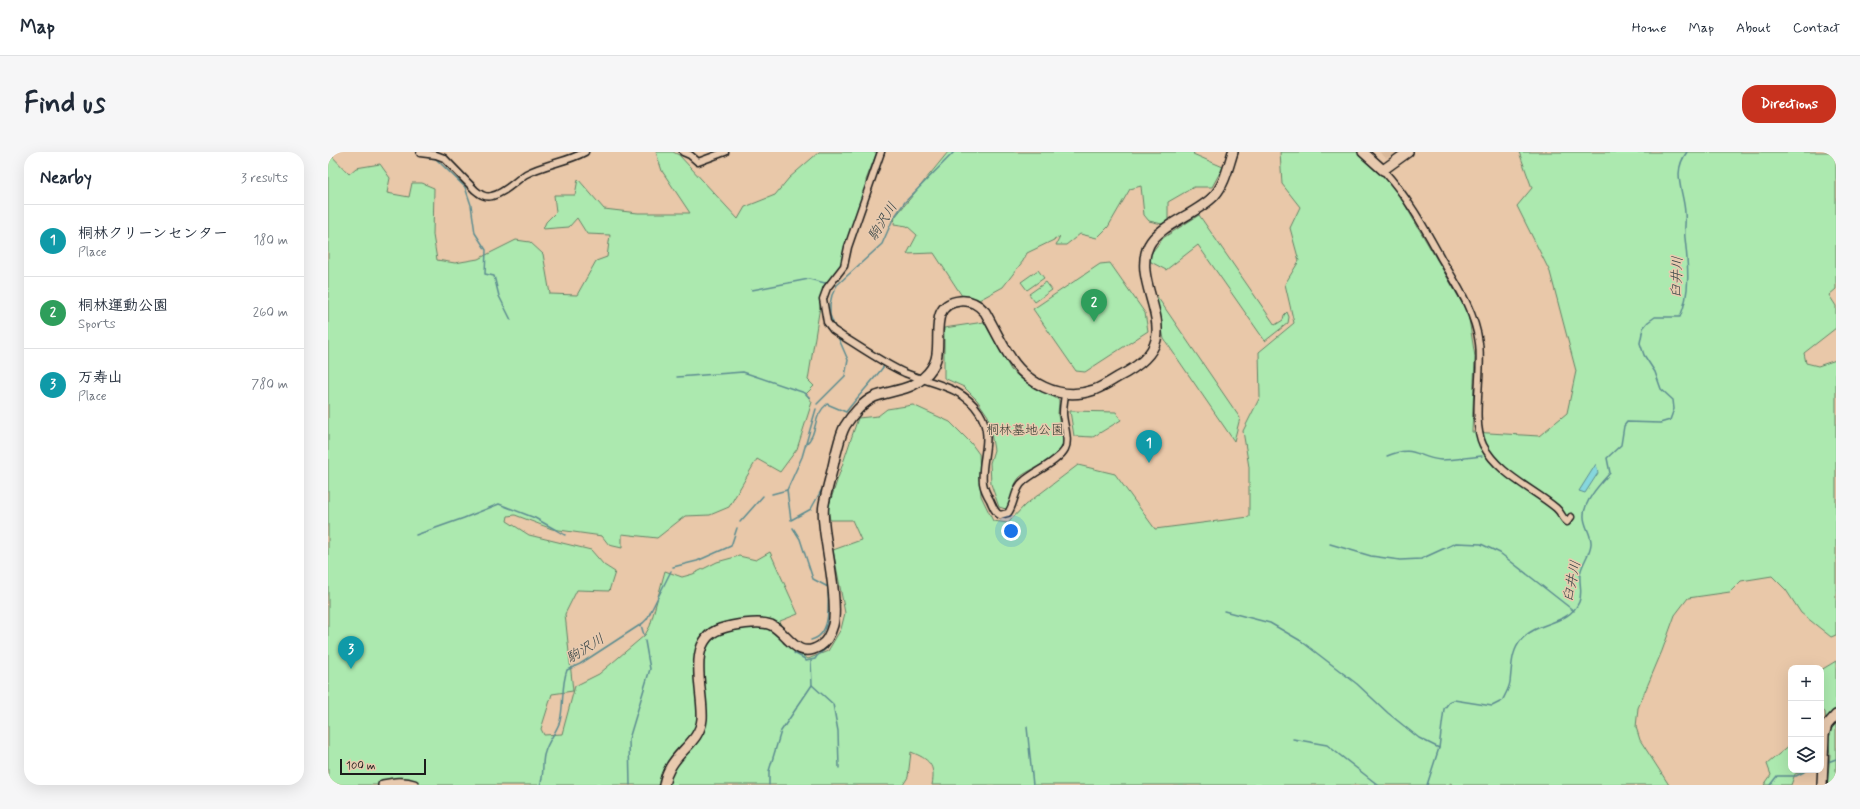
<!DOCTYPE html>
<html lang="en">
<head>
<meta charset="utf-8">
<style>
  :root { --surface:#fff; --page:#f6f6f7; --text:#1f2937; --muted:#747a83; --line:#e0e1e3; --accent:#c8321e }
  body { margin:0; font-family:Mynerve,"Klee One",sans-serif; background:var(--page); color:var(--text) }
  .controls { position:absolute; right:12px; bottom:12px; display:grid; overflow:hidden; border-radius:8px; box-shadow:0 4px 16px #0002 }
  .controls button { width:36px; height:36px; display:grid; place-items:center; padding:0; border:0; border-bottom:1px solid var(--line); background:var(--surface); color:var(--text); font:20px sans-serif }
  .scale { position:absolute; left:12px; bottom:10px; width:86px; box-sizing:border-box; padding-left:4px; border:2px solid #1c1c1c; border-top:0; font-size:11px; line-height:14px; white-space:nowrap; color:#1c1c1c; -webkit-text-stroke:3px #e8caaf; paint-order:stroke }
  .you { position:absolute; left:683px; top:379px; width:14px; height:14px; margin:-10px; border:3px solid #fff; border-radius:50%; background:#1a73e8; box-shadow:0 0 0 6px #1a73e833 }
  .badge { display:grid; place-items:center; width:26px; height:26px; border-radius:50%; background:var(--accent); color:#fff; font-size:13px; font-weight:700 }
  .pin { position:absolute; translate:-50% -33px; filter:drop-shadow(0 1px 2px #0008) }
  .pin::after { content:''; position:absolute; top:21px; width:14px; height:12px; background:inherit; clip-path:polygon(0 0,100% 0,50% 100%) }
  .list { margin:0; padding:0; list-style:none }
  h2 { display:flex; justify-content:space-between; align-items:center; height:52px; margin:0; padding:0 16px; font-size:17px }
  h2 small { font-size:13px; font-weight:400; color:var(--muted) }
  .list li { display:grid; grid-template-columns:26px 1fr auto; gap:12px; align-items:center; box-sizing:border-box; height:72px; padding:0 16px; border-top:1px solid var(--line) }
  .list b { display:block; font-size:15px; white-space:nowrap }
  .list p { margin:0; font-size:13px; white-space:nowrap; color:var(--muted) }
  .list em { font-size:13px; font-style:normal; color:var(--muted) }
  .icon { flex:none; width:22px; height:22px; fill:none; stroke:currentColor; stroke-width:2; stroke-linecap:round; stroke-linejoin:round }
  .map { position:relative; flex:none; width:1508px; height:633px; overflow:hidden; border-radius:16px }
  header { display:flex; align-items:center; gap:24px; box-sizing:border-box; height:56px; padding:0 20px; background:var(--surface); border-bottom:1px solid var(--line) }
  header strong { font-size:19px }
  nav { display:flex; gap:22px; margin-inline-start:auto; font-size:14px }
  .intro { display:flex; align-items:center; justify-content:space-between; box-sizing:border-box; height:96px; padding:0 24px }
  h1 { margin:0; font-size:28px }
  .button { padding:10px 18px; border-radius:16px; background:var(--accent); color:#fff; font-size:14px; font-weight:700 }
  main { display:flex; gap:24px; padding:0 24px }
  aside { flex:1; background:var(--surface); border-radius:16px; box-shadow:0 4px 16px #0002 }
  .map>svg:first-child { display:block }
  .built { fill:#d9b99a }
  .green { fill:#ace9af; stroke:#648266 }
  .water { fill:#86d7dd; stroke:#5c8c90 }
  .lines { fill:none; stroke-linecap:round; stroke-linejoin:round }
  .stream { stroke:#5c8c90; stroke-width:1.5 }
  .street-casing { stroke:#1c1c1c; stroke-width:9 }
  .secondary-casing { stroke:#1c1c1c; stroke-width:12 }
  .street { stroke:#e8caaf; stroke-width:6 }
  .secondary { stroke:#e8caaf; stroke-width:9 }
  .labels { text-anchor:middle; stroke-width:3; stroke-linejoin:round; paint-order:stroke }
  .park-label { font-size:13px; fill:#323b32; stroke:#e8caaf }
  .water-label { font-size:14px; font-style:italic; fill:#314143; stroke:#e8caaf }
</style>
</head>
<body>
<header>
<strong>Map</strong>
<nav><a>Home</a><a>Map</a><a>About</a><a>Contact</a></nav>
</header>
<div class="intro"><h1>Find us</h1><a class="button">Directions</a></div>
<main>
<aside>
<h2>Nearby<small>3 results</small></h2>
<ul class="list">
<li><span class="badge" style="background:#0f9aa8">1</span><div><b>桐林クリーンセンター</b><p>Place</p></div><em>180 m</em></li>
<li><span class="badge" style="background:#2e9e5b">2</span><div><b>桐林運動公園</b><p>Sports</p></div><em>260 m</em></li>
<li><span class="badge" style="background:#0f9aa8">3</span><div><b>万寿山</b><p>Place</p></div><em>780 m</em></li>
</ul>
</aside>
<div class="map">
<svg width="1508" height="633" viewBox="0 0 1508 633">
  <rect width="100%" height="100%" fill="#e9c8a9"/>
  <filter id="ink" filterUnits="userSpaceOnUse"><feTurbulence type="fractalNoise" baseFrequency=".025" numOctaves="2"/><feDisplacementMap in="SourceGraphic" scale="8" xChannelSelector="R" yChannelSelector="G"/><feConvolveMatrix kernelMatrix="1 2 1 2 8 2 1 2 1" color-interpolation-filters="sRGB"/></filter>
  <g filter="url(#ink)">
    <!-- built -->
    <path class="built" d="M1051,0H1077L1058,6Z"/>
    <!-- green -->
    <g class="green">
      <path d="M0,0L21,22L28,16L52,12L62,26L59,41L81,45L84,31H94L106,36L105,83L109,108L127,111L150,107L188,88L202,90L215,102L222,142L249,143L268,109L279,105L282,83L259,82L249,66L241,75L215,77L218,70L228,60L226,43H247L250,27L276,57L310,61H362L334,19L328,0H345L351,3L410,67L417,55L447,43L461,26L491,0H549L538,28L539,34L513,112L495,136L480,228L486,234L478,242L484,250L469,297L452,320L429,307L401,355L382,363L357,364L329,386L294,382V396L281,393L274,384L224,377L187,363L180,364L179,369L201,383L263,398L276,413L287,420L281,439L249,438L237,462L245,539L224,542L213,577L216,583L234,582L247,534L271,522L317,483L322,474L337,419L354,425L365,422L389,410L411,404L428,408L442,400L470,462L452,469L455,491L480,507L500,499L513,477L517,461L505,398L533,388L524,368H502L500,356L530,266L550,264L559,257L585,253L622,270L643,291L651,302L653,344L665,369L680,371L697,353L750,313L787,322L827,377L921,365V315L915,279L932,245L931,200L966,171L957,132L971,109L962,76L972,55L954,32L952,0H1030L1053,18L1070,41L1140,161L1147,205L1144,280L1211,284L1239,261L1248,219L1222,120L1189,54L1204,36L1191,0H1508V137L1501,143L1508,154V176L1476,201L1478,211L1490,214L1508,208V483L1503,485L1473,461L1458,438L1444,424L1413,429L1402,440L1360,446L1347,463L1334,499L1310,556L1308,575L1312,588L1341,633H1124L1123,631L1120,633H604C608,613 601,607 583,600L580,625L575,633H0Z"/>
      <path d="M620,0H867L865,2L895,15L884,35H866L840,50V68L834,72L821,69L816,63L813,34L802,37L780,75L769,86L752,82L738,93H728L732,85L699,101L695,109L675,135L651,148L634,144L606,101L579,102L589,83L579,74L566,72L567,65Z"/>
      <path d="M871,63L947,173L955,168L956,163L959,160L961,165L960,171L937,189L870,93L838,118L823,110L821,104L835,86Z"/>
      <path d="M782,111L817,161L820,179L757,220L748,219L705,157L772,112Z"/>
      <path d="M710,118L716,126L699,138L693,130Z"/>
      <path d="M718,130L724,138L707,150L701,142Z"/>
      <path d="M826,140L912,266L906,289L836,187Z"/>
      <path d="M656,170L683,218L696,229L731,248C731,253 730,259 730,263C731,273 735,281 735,291C735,307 701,316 691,326C683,335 686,348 678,357L671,355L663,332L662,311L666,298L660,264L649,248L636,235L616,226V176Z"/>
      <path d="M742,259L788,260L793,268L765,285L746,284Z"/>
      <path d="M1508,509V633H1499L1502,603L1497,560L1493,557V518Z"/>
      <path d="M1463,592V618H1481L1467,622L1463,633H1436L1443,623L1439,612Z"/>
    </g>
    <!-- water -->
    <path class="water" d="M1268,312L1270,321L1257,341L1251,339Z"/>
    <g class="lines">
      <!-- stream -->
      <g class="stream">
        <path d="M97,5L108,7L137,35L143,53L147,81L158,98L157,122L166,124L171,144L183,168"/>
        <path d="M424,138L481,127L497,131"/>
        <path d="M506,173L502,163V152L504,143L509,133L554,92L565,67L577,50L626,0"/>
        <path d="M349,225L415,220L477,241L482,246"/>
        <path d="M489,252L517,224L520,208L510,185"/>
        <path d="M478,292C490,282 484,264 499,252L518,260C530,244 544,230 556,214L552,211"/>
        <path d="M1059,304C1087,292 1089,306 1113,308C1127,308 1141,305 1154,304"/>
        <path d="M459,338L463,368L483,357L494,337"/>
        <path d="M444,342L459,338L474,305L488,257"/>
        <path d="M412,370L435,344"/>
        <path d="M465,376L472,387L485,427L500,435C500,452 504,483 483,488"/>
        <path d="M88,383L136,366L171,352L207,366L237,383"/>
        <path d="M1002,392L1043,404L1072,408L1093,407L1128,391L1153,392L1172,401L1246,459"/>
        <path d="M345,415L369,409L403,394L409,376"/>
        <path d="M896,459L942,471L973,489L1029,532L1060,561L1091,586L1111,596"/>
        <path d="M313,473L316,483"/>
        <path d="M466,501L477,507L478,509L487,507L489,504L499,496"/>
        <path d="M484,533L505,552L510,579L511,616"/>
        <path d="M699,575L705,633"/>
        <path d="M965,587L999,593L1050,633"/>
        <path d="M1500,610L1508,607"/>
        <path d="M212,633C217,622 213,610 217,600C220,589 228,581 232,569C236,553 233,534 239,518L252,512L315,471L319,467L343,419"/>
        <path d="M302,633L301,587L322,517L317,489"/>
        <path d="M441,633V619L453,579L484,533L483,509"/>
        <path d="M1099,633L1111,596L1116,557L1122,549L1126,548L1164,554L1174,549C1177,543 1181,537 1182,530C1184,514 1183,499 1194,487C1210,469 1241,473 1251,450C1255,441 1251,432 1252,423C1253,412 1262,403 1263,392C1264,383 1256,374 1256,365C1255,350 1272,332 1282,321L1279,306L1293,293L1296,274L1299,270L1332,271L1342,268L1346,257L1345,248L1333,237L1327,220L1316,203L1312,191L1315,176L1320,170L1327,165H1352C1363,139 1360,113 1357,86C1356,78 1358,70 1357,61C1356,39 1343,21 1359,0"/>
        <path d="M1442,633L1449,624H1468L1476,620"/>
      </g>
      <defs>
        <g id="street">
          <path d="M355,0L362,3L370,10L397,0"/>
          <path d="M553,0L520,95L516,114L499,136L495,147L499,170L505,178L514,184C534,196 555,211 577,221C604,232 634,234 651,260C667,285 652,306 655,331C656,337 659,343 662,348C665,354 666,360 672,363L680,361C687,352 686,336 696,329C706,320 731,309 737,297C742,288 735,271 735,261C735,255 736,249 737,243"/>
          <path d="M92,1L108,3L116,6L147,38C152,42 157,46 164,44C177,41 187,29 198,22C217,12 239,10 257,0"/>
          <path d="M1055,18C1079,44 1096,75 1113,106C1129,133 1147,160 1151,191C1155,220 1143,269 1155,293C1170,322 1204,336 1228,356C1233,360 1234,366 1239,370L1243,365"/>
        </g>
        <g id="secondary">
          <path d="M1035,0L1055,18L1080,0"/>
          <path d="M55,633C65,631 76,629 86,633"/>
          <path d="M336,633C337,627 339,621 342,616C351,598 372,589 374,567C376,540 357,489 392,477C404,473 431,468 443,473C460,481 468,509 492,494C499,490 503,480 505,473C510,452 500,403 497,381C496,371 494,362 496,352C499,336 504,321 507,305C510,295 512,283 517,274C523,264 535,250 546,245C562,238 583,239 596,225C602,220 606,214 608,207C614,187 600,152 632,149C643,148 650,152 657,160C665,174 671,187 679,200C697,231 731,250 766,238C774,235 782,230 790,225C804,218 824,205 828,188C835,158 806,123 821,93C831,73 869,62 886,44C897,32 900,15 905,0"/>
          <path d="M1494,633L1496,583L1499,573L1508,563"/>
        </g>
      </defs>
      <!-- street casing -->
      <use href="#street" class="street-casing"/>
      <!-- secondary casing -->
      <use href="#secondary" class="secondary-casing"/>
      <!-- street -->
      <use href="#street" class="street"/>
      <!-- secondary -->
      <use href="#secondary" class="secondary"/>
    </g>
  </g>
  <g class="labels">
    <!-- park labels -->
    <g class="park-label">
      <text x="697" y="282">桐林墓地公園</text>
    </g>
    <!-- water labels -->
    <g class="water-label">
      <text transform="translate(554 69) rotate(-58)" y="5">駒沢川</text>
      <text transform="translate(1348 125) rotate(-87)" y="5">臼井川</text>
      <text transform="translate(1243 429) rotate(-78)" y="5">臼井川</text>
      <text transform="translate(257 496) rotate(-32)" y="5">駒沢川</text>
    </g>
  </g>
</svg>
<div class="controls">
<button>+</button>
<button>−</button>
<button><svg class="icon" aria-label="layers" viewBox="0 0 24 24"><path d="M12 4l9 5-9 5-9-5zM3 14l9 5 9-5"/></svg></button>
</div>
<div class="scale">100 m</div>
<div class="you"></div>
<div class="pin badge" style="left:821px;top:311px;background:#0f9aa8">1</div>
<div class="pin badge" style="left:766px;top:170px;background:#2e9e5b">2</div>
<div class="pin badge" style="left:23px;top:517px;background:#0f9aa8">3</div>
</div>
</main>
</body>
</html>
